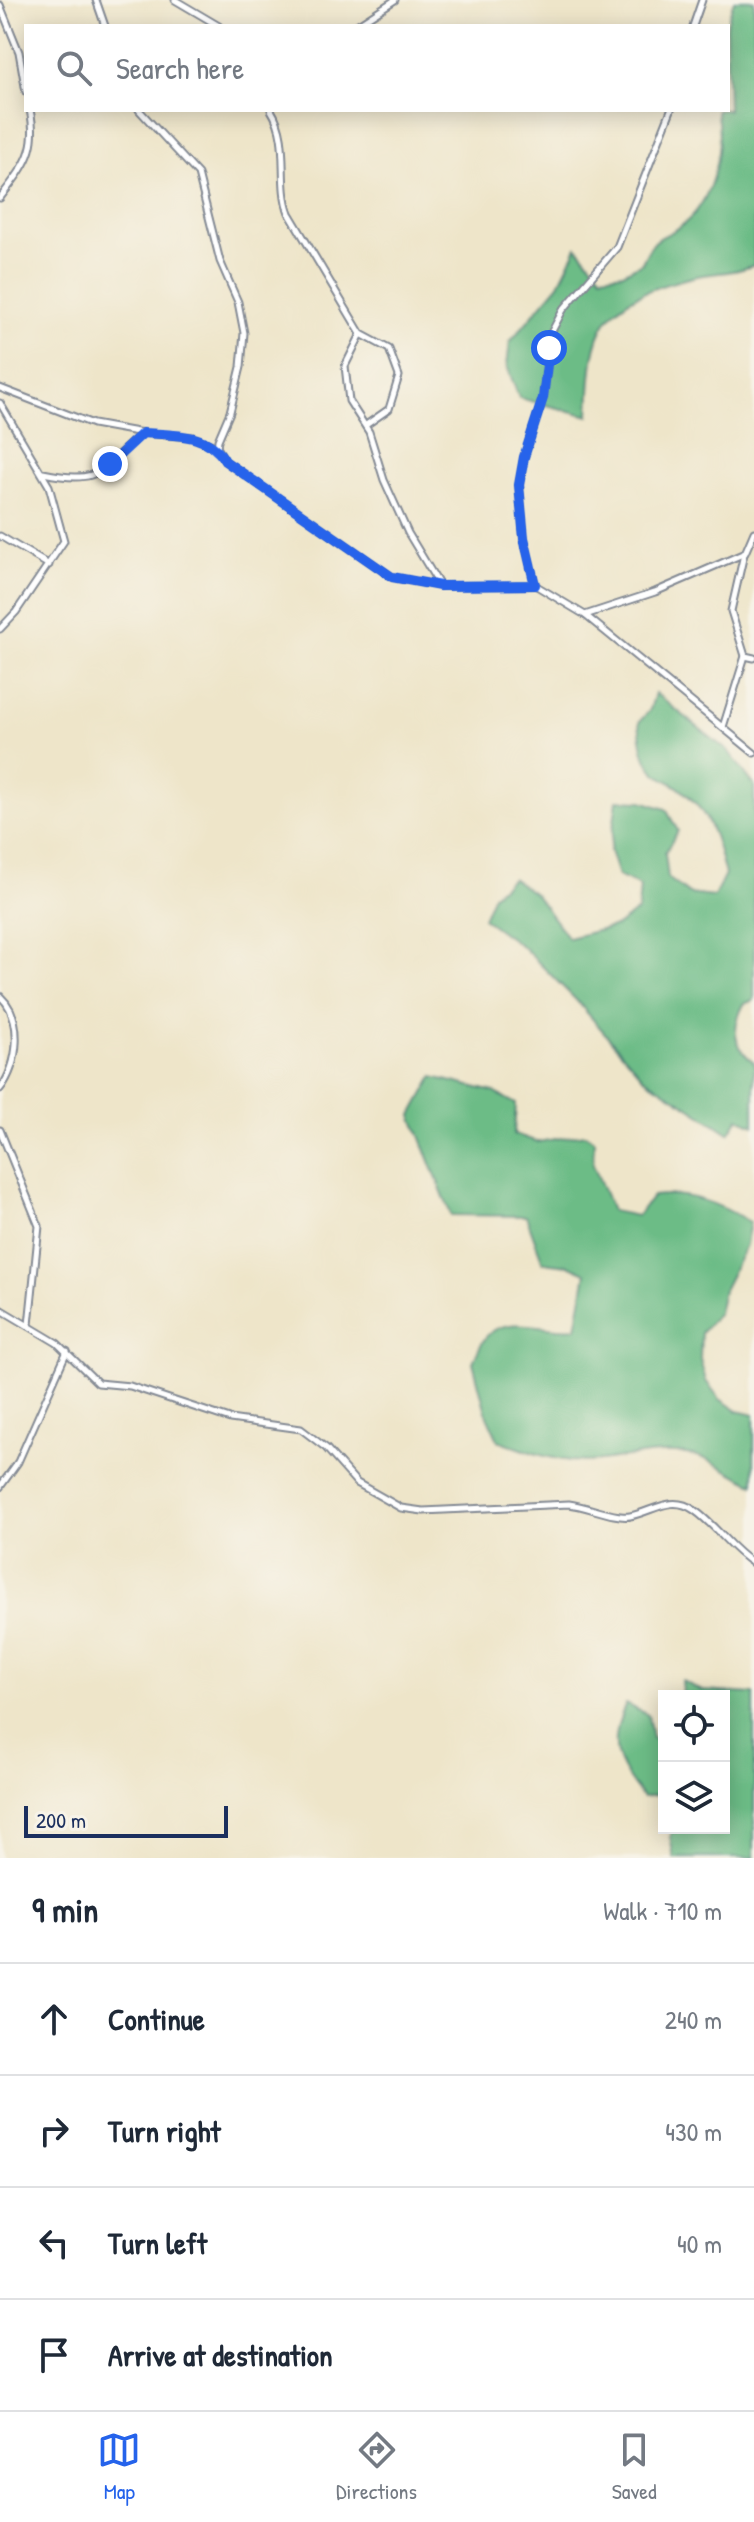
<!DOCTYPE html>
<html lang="en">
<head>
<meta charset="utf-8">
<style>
  :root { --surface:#fff; --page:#f6f6f7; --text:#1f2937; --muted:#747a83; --line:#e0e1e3; --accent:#2563eb }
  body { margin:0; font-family:"Patrick Hand",sans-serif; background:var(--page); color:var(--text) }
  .controls { position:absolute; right:24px; bottom:24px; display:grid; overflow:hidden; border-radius:0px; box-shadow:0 4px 20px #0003 }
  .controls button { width:72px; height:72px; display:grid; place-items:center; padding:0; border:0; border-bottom:2px solid var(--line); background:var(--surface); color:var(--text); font:40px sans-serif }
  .scale { position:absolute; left:24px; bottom:20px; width:204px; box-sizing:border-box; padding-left:8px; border:4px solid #1b2f5e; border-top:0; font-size:22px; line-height:28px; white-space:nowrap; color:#1b2f5e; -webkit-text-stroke:6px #f7f3e8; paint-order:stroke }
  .stop { position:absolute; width:24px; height:24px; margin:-18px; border:6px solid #2563eb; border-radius:50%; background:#fff }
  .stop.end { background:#2563eb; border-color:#fff; box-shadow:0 2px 8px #0008 }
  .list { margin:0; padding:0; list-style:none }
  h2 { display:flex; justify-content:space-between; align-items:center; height:104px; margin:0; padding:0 32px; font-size:34px }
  h2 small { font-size:26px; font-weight:400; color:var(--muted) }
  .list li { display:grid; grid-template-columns:52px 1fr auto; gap:24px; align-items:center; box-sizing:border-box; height:112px; padding:0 32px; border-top:2px solid var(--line) }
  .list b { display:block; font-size:30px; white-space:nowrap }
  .list em { font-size:26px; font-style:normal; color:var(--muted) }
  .icon { flex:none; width:44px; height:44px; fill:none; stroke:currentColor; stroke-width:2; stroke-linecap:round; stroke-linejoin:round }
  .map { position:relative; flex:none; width:754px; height:1858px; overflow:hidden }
  .search { position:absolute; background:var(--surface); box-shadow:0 4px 20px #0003; left:24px; right:24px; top:24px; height:88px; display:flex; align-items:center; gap:20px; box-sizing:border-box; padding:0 28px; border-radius:0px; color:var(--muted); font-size:30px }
  .sheet { height:552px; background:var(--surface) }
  nav { display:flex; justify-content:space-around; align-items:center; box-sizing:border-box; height:112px; border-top:2px solid var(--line); background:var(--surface); font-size:22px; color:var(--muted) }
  nav a { display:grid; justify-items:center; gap:4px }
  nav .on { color:var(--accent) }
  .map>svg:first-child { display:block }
  .forest { fill:#6cbc86; stroke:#447672; stroke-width:2 }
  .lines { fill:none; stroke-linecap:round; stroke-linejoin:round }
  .street-casing { stroke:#848a94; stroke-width:9 }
  .street { stroke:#fff; stroke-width:5 }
  .route { stroke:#2563eb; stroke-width:10 }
</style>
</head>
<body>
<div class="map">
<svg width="754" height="1858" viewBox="0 0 754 1858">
  <rect width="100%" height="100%" fill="#f7f3e8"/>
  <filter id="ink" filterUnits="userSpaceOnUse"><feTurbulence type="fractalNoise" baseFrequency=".0125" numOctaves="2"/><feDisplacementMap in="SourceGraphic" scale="16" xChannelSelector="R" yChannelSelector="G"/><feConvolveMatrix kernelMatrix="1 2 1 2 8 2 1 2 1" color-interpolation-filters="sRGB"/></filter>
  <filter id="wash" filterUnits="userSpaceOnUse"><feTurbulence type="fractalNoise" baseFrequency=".006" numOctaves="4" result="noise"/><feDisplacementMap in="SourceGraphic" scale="32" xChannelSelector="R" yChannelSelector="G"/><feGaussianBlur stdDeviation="1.8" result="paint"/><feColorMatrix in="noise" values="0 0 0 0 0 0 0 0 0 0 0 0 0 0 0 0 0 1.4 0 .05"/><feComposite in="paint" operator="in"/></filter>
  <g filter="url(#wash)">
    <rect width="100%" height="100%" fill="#eee5c9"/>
    <!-- forest -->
    <g class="forest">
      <path d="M734,0H754V265C734,274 714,272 693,277C599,300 592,324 589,416L519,398L507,366L510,342L559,284L577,247L602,276L623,273L642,263C656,230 664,241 686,222C715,197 724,145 716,110H728L726,26Z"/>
      <path d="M655,693L729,752L754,785V1000L744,1004C732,1027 732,1046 754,1062V1125L739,1118L729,1133L643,1077L576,1000L524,948L483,918L493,894L512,878L536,895L568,938L617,926L638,910L640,886L618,876L610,851L617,800L642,801L666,809L678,831L665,853L668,878L689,894L714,897L725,875C719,851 713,824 697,805C664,766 645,790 639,722L650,710Z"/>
      <path d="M433,1077L494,1092L516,1104L514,1134L538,1142L584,1134L594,1140L593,1164L612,1211L637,1216L653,1196C688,1191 719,1204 750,1222L746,1245L723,1290L718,1313L701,1333L700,1359L706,1381L720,1399L738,1411L754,1415V1484C734,1476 713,1459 692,1455C660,1449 632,1457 600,1461C566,1465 529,1453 498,1440L487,1416L473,1362C477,1354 482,1339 489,1334C511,1314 549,1332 576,1328L586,1273L568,1265L543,1262L526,1216L451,1215L412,1115Z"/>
      <path d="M682,1681L702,1691L754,1694V1858H674L670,1837L675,1828H724V1696H683Z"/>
      <path d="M626,1704L648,1715L652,1738L664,1743V1794L643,1797C615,1764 607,1744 626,1704Z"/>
    </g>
  </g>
  <g filter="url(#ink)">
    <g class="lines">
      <defs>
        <g id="street">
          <path d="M96,0L105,26"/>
          <path d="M175,0L219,26"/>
          <path d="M0,5L19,52L26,92"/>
          <path d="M355,26L395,0"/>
          <path d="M693,26L702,0"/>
          <path d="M139,110L198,174L220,261L238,302L244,333L241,367L230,412L218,440L217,447L225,461L392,577L440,586L535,585L585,615L754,753"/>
          <path d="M271,110C291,141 277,182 289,213L361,334L389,349L399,376L389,409L366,425"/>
          <path d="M0,198C24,167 39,150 30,110"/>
          <path d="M361,334L345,366L349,401L369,432L384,480L408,533L440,586"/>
          <path d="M0,388L93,424L143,433"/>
          <path d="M0,403L49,486L64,541L16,612L0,629"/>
          <path d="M43,473C106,486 100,467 143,433L192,437L217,447"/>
          <path d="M0,536L49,565"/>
          <path d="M535,585L524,538L519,485L524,457L543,398L551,333L563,310L617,247L671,110"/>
          <path d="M585,615L655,592L745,553L754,532"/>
          <path d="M745,656L754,658"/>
          <path d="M723,727L745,656L731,611L744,554"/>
          <path d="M0,996C24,1018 19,1065 0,1089"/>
          <path d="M0,1130L39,1226L29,1325"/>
          <path d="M0,1309L57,1343L98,1383L130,1386L230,1419L301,1429L326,1448L357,1483L401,1508L423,1511L569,1504C587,1506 616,1519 630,1516C652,1512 672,1494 694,1510C717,1526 730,1549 754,1564"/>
          <path d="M0,1487L18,1462L67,1351"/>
        </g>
      </defs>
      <!-- street casing -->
      <use href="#street" class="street-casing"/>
      <!-- street -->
      <use href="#street" class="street"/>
    </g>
  </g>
  <g class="lines" filter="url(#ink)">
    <!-- route -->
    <path class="route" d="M110,464L143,433C172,435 209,432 225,461L392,577L440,586L535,585L524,538L519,485L524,457L543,398L549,348"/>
  </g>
</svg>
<div class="controls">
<button><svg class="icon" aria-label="locate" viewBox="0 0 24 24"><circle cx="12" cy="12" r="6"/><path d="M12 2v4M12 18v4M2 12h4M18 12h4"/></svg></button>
<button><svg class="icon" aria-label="layers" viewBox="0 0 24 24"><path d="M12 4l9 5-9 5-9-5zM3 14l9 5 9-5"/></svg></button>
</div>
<div class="scale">200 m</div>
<div class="stop" style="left:549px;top:348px"></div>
<div class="stop end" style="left:110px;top:464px"></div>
<div class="search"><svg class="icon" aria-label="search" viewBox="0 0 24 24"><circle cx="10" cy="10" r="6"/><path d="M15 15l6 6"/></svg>Search here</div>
</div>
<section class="sheet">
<h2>9 min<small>Walk · 710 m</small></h2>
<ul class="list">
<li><svg class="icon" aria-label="ahead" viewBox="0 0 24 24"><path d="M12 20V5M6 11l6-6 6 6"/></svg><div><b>Continue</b></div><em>240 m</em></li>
<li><svg class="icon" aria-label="right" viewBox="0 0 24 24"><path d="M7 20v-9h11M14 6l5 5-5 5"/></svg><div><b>Turn right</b></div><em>430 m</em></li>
<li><svg class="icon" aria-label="left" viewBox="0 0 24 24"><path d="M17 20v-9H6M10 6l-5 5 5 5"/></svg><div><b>Turn left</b></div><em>40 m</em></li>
<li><svg class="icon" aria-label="arrive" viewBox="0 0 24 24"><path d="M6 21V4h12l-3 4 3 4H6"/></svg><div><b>Arrive at destination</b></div></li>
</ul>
</section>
<nav>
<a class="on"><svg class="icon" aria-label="map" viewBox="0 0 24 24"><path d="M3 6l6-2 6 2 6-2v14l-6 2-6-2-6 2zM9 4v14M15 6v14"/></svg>Map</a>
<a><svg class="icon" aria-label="directions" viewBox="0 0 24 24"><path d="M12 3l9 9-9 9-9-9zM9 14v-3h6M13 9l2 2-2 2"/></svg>Directions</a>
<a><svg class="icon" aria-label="saved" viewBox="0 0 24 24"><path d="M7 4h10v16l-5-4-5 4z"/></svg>Saved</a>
</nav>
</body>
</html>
